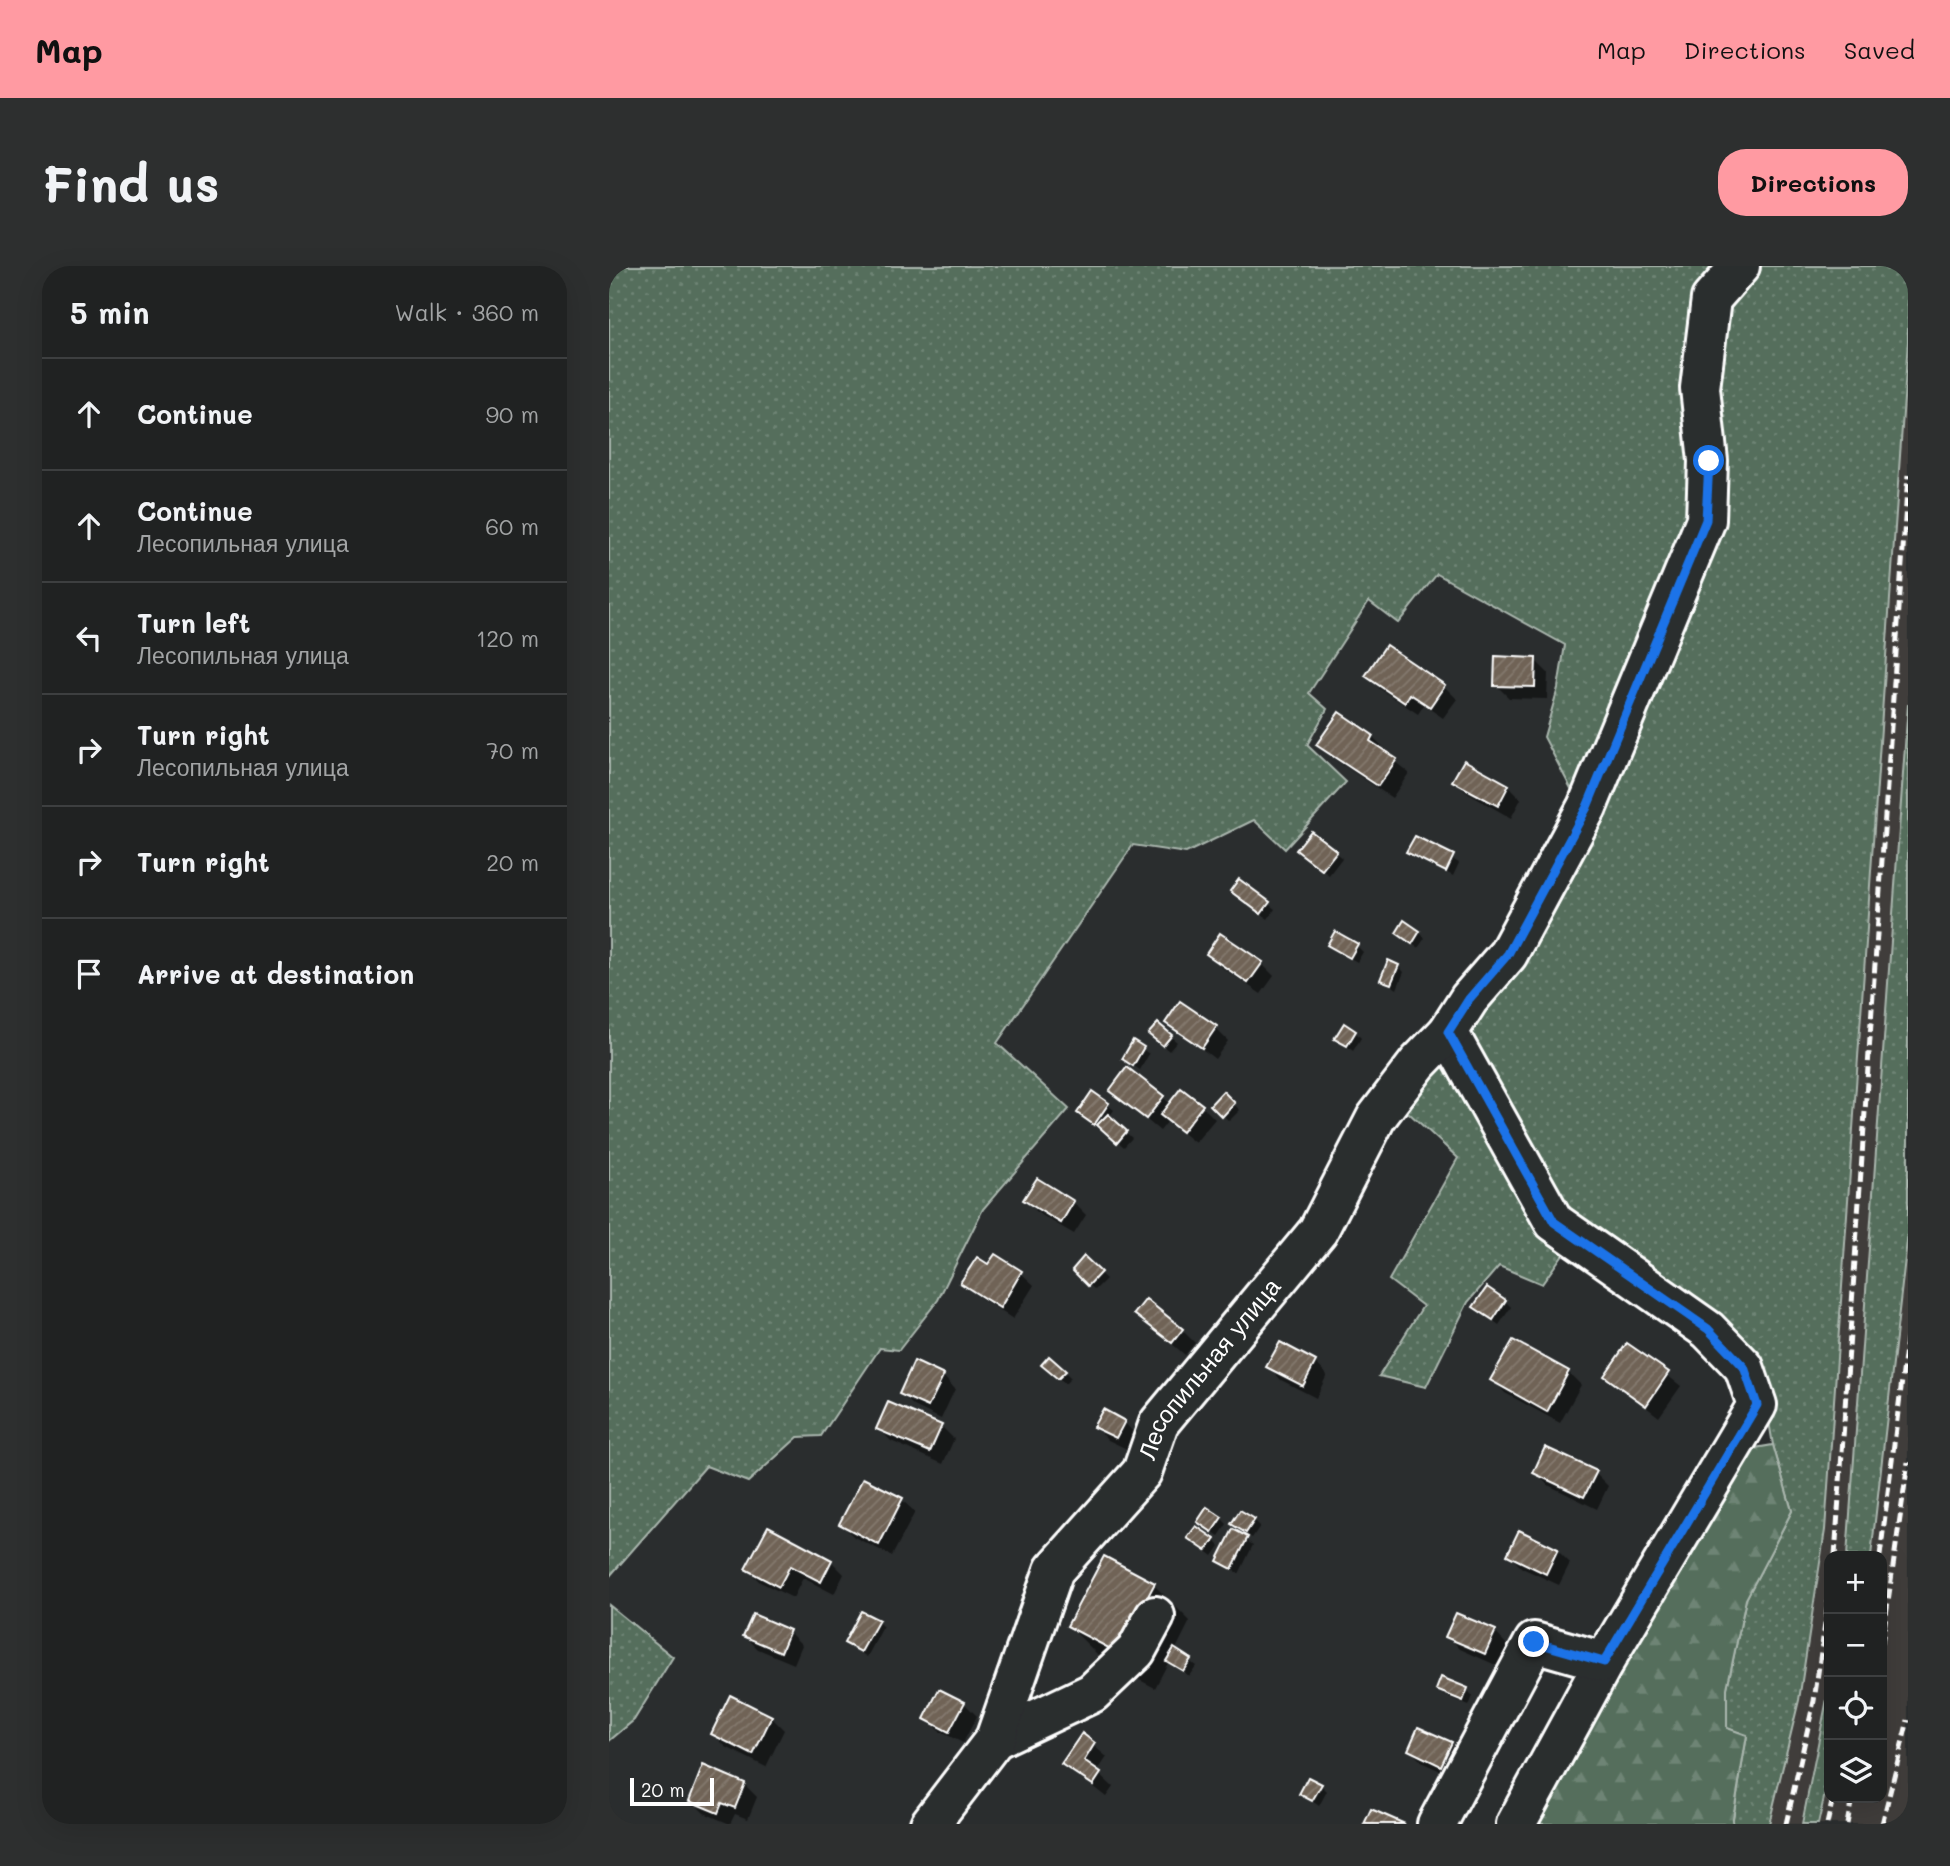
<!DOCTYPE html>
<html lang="en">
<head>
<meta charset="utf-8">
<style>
  :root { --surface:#202222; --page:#2d2f2f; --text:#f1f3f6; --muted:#a2a4a5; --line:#3d3f40; --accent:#ff9aa2 }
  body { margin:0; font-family:Mali,sans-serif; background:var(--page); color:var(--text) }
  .controls { position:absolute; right:21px; bottom:21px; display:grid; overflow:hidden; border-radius:14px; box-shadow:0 7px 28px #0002 }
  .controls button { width:63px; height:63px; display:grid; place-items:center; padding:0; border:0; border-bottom:2px solid var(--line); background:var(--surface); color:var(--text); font:35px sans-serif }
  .scale { position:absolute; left:21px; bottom:18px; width:84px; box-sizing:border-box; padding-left:7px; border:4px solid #fff; border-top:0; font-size:19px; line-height:24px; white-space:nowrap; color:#fff; -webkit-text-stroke:5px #2a2d2e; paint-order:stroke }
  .stop { position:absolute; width:21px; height:21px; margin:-16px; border:5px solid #1a73e8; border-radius:50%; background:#fff }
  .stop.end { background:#1a73e8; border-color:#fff; box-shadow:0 2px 7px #0008 }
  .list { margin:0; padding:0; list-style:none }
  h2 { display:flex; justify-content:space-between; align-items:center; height:91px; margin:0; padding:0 28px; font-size:30px }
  h2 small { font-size:23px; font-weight:400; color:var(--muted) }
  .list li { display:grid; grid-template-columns:46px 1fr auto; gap:21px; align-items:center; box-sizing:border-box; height:112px; padding:0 28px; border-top:2px solid var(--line) }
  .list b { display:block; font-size:26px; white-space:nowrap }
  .list p { margin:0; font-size:23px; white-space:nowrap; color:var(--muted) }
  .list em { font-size:23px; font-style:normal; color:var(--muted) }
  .icon { flex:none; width:38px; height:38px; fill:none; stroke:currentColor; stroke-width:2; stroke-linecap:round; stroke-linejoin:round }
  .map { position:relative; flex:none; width:1299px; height:1558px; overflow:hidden; border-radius:28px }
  header { display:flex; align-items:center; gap:42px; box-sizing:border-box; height:98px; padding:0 35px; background:var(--accent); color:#111 }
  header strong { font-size:33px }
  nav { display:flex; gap:38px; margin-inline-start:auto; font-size:24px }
  .intro { display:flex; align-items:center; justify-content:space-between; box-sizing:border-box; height:168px; padding:0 42px }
  h1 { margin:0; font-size:49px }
  .button { padding:18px 32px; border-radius:28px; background:var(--accent); color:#111; font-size:24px; font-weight:700 }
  main { display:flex; gap:42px; padding:0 42px }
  aside { flex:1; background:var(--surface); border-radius:28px; box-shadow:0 7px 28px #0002 }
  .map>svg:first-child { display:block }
  .built { fill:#3f3d3a }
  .grass { fill:url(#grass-dots); stroke:#aab6ae; stroke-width:2 }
  .forest { fill:url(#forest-firs); stroke:#aab6ae; stroke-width:2 }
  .shadow { fill:#0007 }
  .building { fill:url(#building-hatch); stroke:#fff; stroke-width:2 }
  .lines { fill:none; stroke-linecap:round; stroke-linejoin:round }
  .minor-casing { stroke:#fff; stroke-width:44 }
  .minor { stroke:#2a2d2e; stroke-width:38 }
  .rail { stroke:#fff; stroke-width:5; stroke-dasharray:10 5; stroke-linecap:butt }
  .route { stroke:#1a73e8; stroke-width:9 }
  .labels { text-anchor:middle; stroke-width:5; stroke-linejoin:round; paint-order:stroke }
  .street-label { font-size:24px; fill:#fff; stroke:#2a2d2e }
</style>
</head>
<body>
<header>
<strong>Map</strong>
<nav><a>Map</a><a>Directions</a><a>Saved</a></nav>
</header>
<div class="intro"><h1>Find us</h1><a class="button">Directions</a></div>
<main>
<aside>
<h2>5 min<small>Walk · 360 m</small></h2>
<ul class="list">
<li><svg class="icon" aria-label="ahead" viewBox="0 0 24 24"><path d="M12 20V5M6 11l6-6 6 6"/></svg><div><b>Continue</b></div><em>90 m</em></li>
<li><svg class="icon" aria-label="ahead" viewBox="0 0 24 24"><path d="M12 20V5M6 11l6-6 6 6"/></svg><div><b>Continue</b><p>Лесопильная улица</p></div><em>60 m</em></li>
<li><svg class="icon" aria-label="left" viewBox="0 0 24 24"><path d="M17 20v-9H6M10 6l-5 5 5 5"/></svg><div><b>Turn left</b><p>Лесопильная улица</p></div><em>120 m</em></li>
<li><svg class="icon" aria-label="right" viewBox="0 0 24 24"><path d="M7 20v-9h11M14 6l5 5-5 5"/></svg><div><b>Turn right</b><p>Лесопильная улица</p></div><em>70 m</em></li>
<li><svg class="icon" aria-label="right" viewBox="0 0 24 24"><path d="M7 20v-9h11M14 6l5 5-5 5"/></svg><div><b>Turn right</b></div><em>20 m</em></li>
<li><svg class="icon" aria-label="arrive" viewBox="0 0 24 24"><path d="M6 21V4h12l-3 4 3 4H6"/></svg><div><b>Arrive at destination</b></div></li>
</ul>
</aside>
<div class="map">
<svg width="1299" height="1558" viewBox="0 0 1299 1558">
  <defs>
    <pattern id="grass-dots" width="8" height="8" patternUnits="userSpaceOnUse" patternTransform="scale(1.75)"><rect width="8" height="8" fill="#556e5c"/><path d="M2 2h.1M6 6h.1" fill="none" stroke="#6e8474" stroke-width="1.8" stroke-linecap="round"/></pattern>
    <pattern id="forest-firs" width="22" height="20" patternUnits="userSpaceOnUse" patternTransform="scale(1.75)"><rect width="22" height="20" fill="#556e5c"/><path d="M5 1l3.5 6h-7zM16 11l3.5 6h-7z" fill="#6e8474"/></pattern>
    <pattern id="building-hatch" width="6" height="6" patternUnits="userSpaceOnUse" patternTransform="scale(1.75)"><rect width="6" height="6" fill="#6f6356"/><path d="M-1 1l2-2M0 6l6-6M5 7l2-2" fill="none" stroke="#857a6f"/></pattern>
  </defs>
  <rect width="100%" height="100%" fill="#2a2d2e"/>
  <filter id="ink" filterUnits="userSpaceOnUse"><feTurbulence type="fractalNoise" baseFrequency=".0143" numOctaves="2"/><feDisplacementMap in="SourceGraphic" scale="14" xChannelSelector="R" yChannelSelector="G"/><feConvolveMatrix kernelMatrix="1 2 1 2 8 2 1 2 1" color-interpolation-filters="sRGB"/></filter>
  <g filter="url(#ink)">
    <!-- built -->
    <g class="built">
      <path d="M1299,75V438L1241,1270L1238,1290H1220V1423L1193,1558H1160L1190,1434L1216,1264Z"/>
      <path d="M1299,966V1558H1209L1220,1510V1532H1273V1290H1262Z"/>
    </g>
    <!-- grass -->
    <g class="grass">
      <path d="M0,0H1299V75L1216,1264L1190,1434L1160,1558H1123L1138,1470L1118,1462V1422L1137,1333L1183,1245L1164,1179L1156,1132L947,947L869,778L838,743L888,680L968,534L935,471L949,422L956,379L828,308L789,357L760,335L700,427L718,443L698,479L737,516L676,583L645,554L577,587L524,579L388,777L460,843L374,943L329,1034L290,1084L271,1082L212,1170L189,1171L139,1216L97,1200L0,1311Z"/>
      <path d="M1299,438V966L1262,1290H1238Z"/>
      <path d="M828,798L847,801L959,981L933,1018L890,1000L859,1036L817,1121L770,1110L814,1040L780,1014L849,892L789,837Z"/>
      <path d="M0,1339L64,1391L25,1454L0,1475Z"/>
      <path d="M1220,1423V1510L1209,1558H1193Z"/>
    </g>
    <!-- forest -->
    <path class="forest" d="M1164,1179L1183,1245L1137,1333L1118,1422V1462L1138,1469L1123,1558H916L1129,1185Z"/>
    <!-- shadow -->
    <g class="shadow">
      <path d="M926,394L939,407L938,433L900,432L887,419Z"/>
      <path d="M758,410L835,420L848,433L834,452L815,439L809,448L771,423Z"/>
      <path d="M763,470L776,483L774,486L800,507L783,532L722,491L710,479Z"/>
      <path d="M845,514L899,520L912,533L902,552L858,527Z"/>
      <path d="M702,568L733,592L720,609L695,590Z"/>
      <path d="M806,572L850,597L844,610L800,585Z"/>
      <path d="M630,616L666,643L659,653L629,631Z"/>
      <path d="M810,666L816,672L809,682L789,667Z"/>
      <path d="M720,679L748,680L754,686L748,696Z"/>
      <path d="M599,688L652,697L665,710L652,728L612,701Z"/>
      <path d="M789,700L795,706L788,723L773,713Z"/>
      <path d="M558,756L606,762L619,775L606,793Z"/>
      <path d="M746,766L752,772L744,785L728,772Z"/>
      <path d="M562,771L568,776L560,785L547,774Z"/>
      <path d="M524,776L540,788L531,804L515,793Z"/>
      <path d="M503,825L554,831L561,838L593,840L606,853L586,877L559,855L551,865Z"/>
      <path d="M484,827L505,844L500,851L523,872L515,881L493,862L476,852Z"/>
      <path d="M614,828L631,844L620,855L603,839Z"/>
      <path d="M429,914L464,936L477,949L465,968L429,947L417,934Z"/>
      <path d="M386,990L412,1007L425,1019L404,1053L367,1029L354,1017L380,1001Z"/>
      <path d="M476,993L497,1013L486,1024L465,1004Z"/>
      <path d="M896,1035L902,1041L890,1059L866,1041Z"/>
      <path d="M528,1048L573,1064L586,1077L576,1089Z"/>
      <path d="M1019,1079L1072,1120L1050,1151L997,1110Z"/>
      <path d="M706,1096L718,1109L707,1132L672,1114L660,1101Z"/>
      <path d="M440,1105L456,1106L462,1112L456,1118Z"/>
      <path d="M959,1106L972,1119L951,1157L896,1127L884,1114Z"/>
      <path d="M334,1110L346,1123L332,1153L305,1140L292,1128Z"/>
      <path d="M515,1156L527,1169L520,1184L499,1174L487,1161Z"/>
      <path d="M332,1160L345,1173L334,1198L282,1175L270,1163Z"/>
      <path d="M926,1207H986L999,1220L988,1243L939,1219Z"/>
      <path d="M293,1234L306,1246L283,1290L245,1271L232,1258Z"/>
      <path d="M612,1252L618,1258L610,1270L590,1256Z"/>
      <path d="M645,1254L651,1260L643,1272L624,1258Z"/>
      <path d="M624,1266L644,1279L630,1308L610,1295Z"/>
      <path d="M581,1272L605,1274L611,1280L604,1290Z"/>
      <path d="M948,1284L961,1297L950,1319L913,1302L900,1289Z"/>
      <path d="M222,1295L235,1308L225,1328L194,1312L184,1332L151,1316L138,1303Z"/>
      <path d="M545,1319L581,1355L566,1385L587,1400L580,1410L560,1395L546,1422L496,1396L460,1360Z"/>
      <path d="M268,1355L274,1361L258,1391L237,1377Z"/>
      <path d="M180,1366L193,1379L185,1398L149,1383L136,1370Z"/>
      <path d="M886,1366L898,1379L889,1400L851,1383L839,1370Z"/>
      <path d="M397,1381L409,1387L393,1407L387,1401Z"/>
      <path d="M833,1413L858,1424L864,1430L860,1440L835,1429L829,1423Z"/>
      <path d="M355,1437L368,1450L354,1477L330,1465L317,1452Z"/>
      <path d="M162,1451L175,1464L157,1501L117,1481L104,1468Z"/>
      <path d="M473,1470L498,1491L488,1506L504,1521L497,1531L455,1498Z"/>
      <path d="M842,1477L855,1490L845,1511L814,1497L801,1484Z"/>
      <path d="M135,1518L148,1531L139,1553L126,1548L121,1558L95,1547L82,1534Z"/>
      <path d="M712,1519L718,1525L710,1540L692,1527Z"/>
    </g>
    <!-- building -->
    <g class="building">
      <path d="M777,379L836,419L821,441L801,428L796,437L756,410Z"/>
      <path d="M886,390L927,392L926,421L885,420Z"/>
      <path d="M730,446L764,469L761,475L788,493L769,520L707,479Z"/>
      <path d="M855,494L900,519L889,540L843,515Z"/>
      <path d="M702,565L728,585L713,604L687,584Z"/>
      <path d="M806,570L845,589L837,606L797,586Z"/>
      <path d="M630,613L661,636L652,648L621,625Z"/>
      <path d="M795,654L811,665L803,678L787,667Z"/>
      <path d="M726,665L749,678L741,692L718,679Z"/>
      <path d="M611,667L654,696L639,717L597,688Z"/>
      <path d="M779,694L790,699L782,718L771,714Z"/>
      <path d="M571,735L608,760L593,782L556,757Z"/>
      <path d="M549,757L563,769L554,780L539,768Z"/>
      <path d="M735,757L747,765L738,780L725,773Z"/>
      <path d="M524,774L535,781L524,800L513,793Z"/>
      <path d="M518,801L555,830L537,853L500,825Z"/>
      <path d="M572,822L594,839L573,866L551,849Z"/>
      <path d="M483,825L500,837L485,859L468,847Z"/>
      <path d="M614,825L626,837L613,851L601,839Z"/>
      <path d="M499,848L518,865L508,877L488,859Z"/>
      <path d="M428,912L465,935L452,957L414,934Z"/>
      <path d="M386,988L413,1005L391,1042L351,1017L368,991L379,998Z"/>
      <path d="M475,990L492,1006L479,1020L463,1004Z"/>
      <path d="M878,1021L897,1034L884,1054L864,1041Z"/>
      <path d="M537,1033L574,1063L563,1077L525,1048Z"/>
      <path d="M904,1074L960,1105L938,1146L881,1114Z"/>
      <path d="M671,1076L707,1095L694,1120L657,1101Z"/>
      <path d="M1018,1077L1060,1106L1037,1140L995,1110Z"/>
      <path d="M440,1090L457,1105L449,1113L432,1099Z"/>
      <path d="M305,1095L335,1109L319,1141L290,1128Z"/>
      <path d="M279,1136L333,1159L321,1186L267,1163Z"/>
      <path d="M494,1143L516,1155L507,1172L484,1161Z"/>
      <path d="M936,1181L988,1205L975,1231L924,1207Z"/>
      <path d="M254,1212L294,1232L270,1279L230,1258Z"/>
      <path d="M598,1241L613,1251L603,1266L588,1256Z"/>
      <path d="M631,1244L646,1253L637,1267L622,1258Z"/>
      <path d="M159,1260L223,1294L212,1316L181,1300L170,1321L136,1303Z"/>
      <path d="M587,1260L606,1273L597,1285L578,1272Z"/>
      <path d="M624,1263L639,1271L623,1303L608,1295Z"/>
      <path d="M910,1264L949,1283L937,1308L898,1289Z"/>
      <path d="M495,1290L546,1317L509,1387L458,1360Z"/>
      <path d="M252,1345L270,1354L252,1386L235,1377Z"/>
      <path d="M847,1347L887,1364L876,1388L836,1371Z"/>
      <path d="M144,1348L181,1364L172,1386L134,1370Z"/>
      <path d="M565,1382L582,1393L574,1405L557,1395Z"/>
      <path d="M832,1411L859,1422L854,1435L827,1424Z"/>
      <path d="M330,1423L356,1436L340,1466L315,1453Z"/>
      <path d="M121,1429L163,1450L144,1489L102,1468Z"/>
      <path d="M809,1461L843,1476L832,1500L799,1484Z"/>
      <path d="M473,1467L486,1477L475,1495L492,1507L484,1519L452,1498Z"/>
      <path d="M94,1499L136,1517L126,1542L113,1537L109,1547L80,1535Z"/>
      <path d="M699,1511L713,1518L703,1535L690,1528Z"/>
      <path d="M762,1543L796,1558H755Z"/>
    </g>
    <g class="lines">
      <defs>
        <g id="minor">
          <path d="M839,766L945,956L1099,1064L1135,1101L1148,1139L995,1396L907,1558"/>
          <path d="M386,1473L483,1427L527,1385L546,1350"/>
          <path id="s1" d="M321,1558L386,1473L445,1304L533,1206L550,1157L709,965L767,852L809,797L839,766L860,733L899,688L978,541L1097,254L1099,195L1091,122L1102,33L1131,0"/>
          <path d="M828,1558L925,1376L995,1396"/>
        </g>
      </defs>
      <!-- minor casing -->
      <use href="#minor" class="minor-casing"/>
      <!-- minor -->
      <use href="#minor" class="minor"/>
      <!-- rail -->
      <g class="rail">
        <path d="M1226,1290L1299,209"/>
        <path d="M1271,1290L1299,1066"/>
        <path d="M1273,1377L1299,1196"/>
        <path d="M1177,1558L1205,1435L1220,1330"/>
        <path d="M1218,1558L1224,1532"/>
        <path d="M1238,1558L1243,1532"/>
        <path d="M1273,1558L1299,1454"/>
      </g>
    </g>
  </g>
  <g class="lines" filter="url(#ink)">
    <!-- route -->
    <path class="route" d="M925,1376L995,1396L1148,1139L1135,1101L1099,1063L945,956L839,766L860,733L899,688L978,541L1097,254L1100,195"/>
  </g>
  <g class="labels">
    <!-- street labels -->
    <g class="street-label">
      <text dy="8" stroke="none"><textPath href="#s1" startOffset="542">Лесопильная улица</textPath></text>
    </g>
  </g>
</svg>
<div class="controls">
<button>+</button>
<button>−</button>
<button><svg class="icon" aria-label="locate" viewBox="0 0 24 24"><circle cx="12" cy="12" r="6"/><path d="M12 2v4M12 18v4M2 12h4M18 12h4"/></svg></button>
<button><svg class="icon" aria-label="layers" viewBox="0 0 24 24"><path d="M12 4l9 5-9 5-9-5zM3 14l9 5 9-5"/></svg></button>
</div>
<div class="scale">20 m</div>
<div class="stop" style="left:1100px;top:195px"></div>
<div class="stop end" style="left:925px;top:1376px"></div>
</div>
</main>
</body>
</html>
